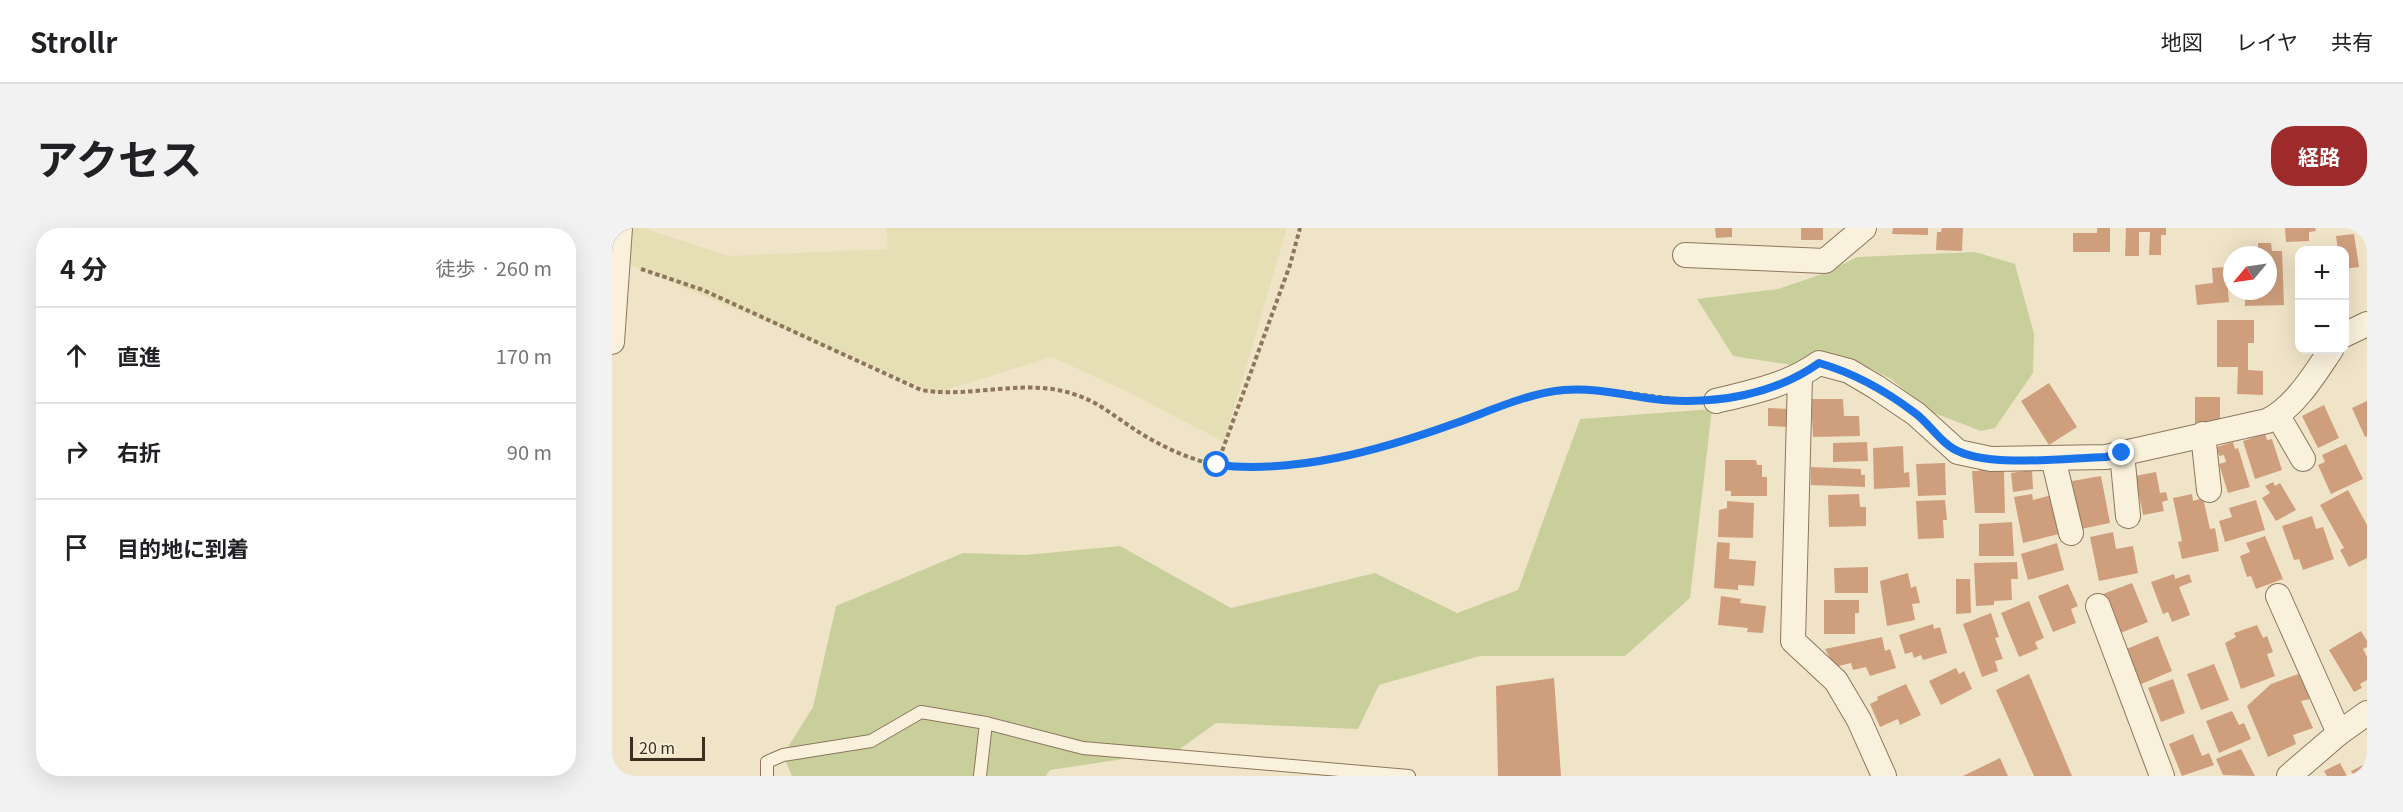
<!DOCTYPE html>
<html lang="ja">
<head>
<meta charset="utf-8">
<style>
  :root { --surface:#fff; --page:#f2f2f2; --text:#202124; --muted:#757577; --line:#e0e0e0; --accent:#9e2a2b }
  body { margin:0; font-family:Georgia,"Noto Sans JP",serif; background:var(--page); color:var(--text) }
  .controls { position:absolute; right:18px; top:18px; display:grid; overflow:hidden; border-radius:12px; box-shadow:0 6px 24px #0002 }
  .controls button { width:54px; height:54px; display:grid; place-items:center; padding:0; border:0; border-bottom:2px solid var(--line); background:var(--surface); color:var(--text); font:30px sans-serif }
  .compass { position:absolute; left:1611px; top:18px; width:54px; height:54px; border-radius:50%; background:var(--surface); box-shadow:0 6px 24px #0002; rotate:241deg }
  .scale { position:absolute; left:18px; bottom:15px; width:75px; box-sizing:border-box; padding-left:6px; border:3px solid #3d2e20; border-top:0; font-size:16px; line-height:21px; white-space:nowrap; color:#3d2e20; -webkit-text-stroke:4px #f7eed8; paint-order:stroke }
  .stop { position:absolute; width:18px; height:18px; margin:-14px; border:4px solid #1a73e8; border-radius:50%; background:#fff }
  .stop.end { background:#1a73e8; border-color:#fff; box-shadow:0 2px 6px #0008 }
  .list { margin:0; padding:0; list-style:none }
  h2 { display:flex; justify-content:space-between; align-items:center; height:78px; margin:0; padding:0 24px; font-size:26px }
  h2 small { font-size:20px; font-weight:400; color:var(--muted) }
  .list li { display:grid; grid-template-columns:39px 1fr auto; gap:18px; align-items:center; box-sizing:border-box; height:96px; padding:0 24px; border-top:2px solid var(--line) }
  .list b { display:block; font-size:22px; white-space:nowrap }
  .list em { font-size:20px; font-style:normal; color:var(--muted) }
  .icon { flex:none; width:33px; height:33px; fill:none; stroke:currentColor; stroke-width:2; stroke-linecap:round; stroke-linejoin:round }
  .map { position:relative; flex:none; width:1755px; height:548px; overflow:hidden; border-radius:24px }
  header { display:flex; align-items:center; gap:36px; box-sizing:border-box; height:84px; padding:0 30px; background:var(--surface); border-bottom:2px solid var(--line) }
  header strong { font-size:28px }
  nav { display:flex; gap:33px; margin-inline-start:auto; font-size:21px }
  .intro { display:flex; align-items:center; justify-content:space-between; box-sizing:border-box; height:144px; padding:0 36px }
  h1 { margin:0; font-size:42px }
  .button { padding:15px 27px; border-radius:24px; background:var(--accent); color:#fff; font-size:21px; font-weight:700 }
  main { display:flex; gap:36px; padding:0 36px }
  aside { flex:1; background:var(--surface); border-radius:24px; box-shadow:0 6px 24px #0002 }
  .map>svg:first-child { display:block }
  .farmland { fill:#e6deb5 }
  .green { fill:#c9cf9b }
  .building { fill:#cf9f7d }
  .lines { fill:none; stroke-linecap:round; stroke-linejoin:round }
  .lane-casing { stroke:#8d765c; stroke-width:14 }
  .street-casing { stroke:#8d765c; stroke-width:26 }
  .path { stroke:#8d765c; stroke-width:4; stroke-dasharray:4.5 3; stroke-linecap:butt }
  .lane { stroke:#faf1dc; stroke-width:12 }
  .street { stroke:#faf1dc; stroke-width:24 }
  .route { stroke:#1a73e8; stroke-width:8 }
</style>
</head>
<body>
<header>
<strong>Strollr</strong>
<nav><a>地図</a><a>レイヤ</a><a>共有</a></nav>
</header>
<div class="intro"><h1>アクセス</h1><a class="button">経路</a></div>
<main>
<aside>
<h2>4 分<small>徒歩 · 260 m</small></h2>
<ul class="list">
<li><svg class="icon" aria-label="ahead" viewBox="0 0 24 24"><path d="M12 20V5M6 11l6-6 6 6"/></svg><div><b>直進</b></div><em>170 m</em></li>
<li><svg class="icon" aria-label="right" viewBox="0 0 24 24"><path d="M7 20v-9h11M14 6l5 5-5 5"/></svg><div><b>右折</b></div><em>90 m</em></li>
<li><svg class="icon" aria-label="arrive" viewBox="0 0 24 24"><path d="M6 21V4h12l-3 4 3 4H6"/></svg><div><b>目的地に到着</b></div></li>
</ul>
</aside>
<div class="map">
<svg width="1755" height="548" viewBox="0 0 1755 548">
  <rect width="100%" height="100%" fill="#f0e4c8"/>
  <!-- farmland -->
  <path class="farmland" d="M10,0H31L117,28L276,21L274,0H675L612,214L514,163L440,129L324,165L9,33Z"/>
  <!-- green -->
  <g class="green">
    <path d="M1363,24L1403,36L1422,106L1421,145L1383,200L1369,203L1317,183L1279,151L1241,131L1180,137L1121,128L1085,71L1166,61L1216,44L1245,29Z"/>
    <path d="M1100,181L1078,370L1013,428H868L767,457L746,501L604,495L565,523L438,542L434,548H180L171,527L201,479L224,378L351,325L414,327L508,318L619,380L763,345L845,385L906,362L968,191Z"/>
  </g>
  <!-- building -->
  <g class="building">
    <path d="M1103,0H1120V9L1104,10Z"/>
    <rect x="1189" y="0" width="22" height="12"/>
    <path d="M1281,0H1316V7L1280,6Z"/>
    <path d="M1330,0H1351L1350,23L1324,22L1325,4H1329Z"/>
    <path d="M1485,0H1498V24H1461V5H1485Z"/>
    <path d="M1514,0H1554V7H1549V27H1537L1538,4H1527V28H1513Z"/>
    <path d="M1673,0H1703L1704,3L1697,4V13L1674,14Z"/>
    <path d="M1742,6L1747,39L1732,41V22H1726L1724,8Z"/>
    <path d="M1646,15H1659L1660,23H1670L1672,77L1633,78V63H1656V27H1646Z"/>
    <path d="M1614,39L1617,74L1585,77L1583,57L1601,55L1600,40Z"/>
    <path d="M1605,92H1642V115H1636V142L1651,143V167L1625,166L1626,139H1605Z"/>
    <path d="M1437,155L1465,199L1437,217L1409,173Z"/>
    <rect x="1583" y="169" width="25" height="27"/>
    <path d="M1199,171H1231L1232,188H1247L1248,208L1201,209Z"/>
    <path d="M1755,173V208L1753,209L1740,180Z"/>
    <path d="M1712,177L1727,210L1706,220L1690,188Z"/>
    <path d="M1156,180L1178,181L1177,199L1156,198Z"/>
    <path d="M1653,206L1655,212L1660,211L1670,242L1643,251L1631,213Z"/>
    <path d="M1255,214L1256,233L1221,234V215Z"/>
    <path d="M1621,214L1623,221L1626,220L1638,259L1616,265L1607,236L1614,234L1612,227L1607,228L1605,219Z"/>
    <path d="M1734,216L1751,251L1719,266L1706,237L1713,234L1710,227Z"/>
    <path d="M1291,218L1292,245L1297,244L1298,259L1262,261L1261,220Z"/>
    <path d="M1113,232H1144L1145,237H1150V249H1155V268H1119V263H1113Z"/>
    <path d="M1333,235L1334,267L1306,268L1304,236Z"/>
    <path d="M1368,238L1392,244L1393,285H1363L1360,243H1367Z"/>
    <path d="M1199,239L1249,241V247H1253V259L1199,257Z"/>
    <path d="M1420,242L1421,261L1401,264L1399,245Z"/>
    <path d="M1544,244L1548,265L1554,264L1556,272L1550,274L1552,283L1531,287L1523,248Z"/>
    <path d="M1489,248L1498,295L1469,301L1460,253Z"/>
    <path d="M1661,254L1663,258L1668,255L1684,282L1664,293L1650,270L1658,265L1653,258Z"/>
    <path d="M1736,262L1755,297V330L1737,339L1728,322L1732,320L1708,277Z"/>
    <path d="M1247,266L1248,279H1254V298L1217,299L1216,267Z"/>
    <path d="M1420,266L1421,272L1440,267L1447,306L1411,315L1402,269Z"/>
    <path d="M1580,266L1581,273L1591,270L1598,301L1603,300L1607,323L1570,331L1566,314L1570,313L1561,270Z"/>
    <path d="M1333,272L1335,292H1331L1332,310L1306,311L1304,273Z"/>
    <path d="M1644,272L1653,302L1613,314L1607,293L1620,289L1617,280Z"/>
    <path d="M1115,273L1142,275L1141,310L1106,309L1107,282L1115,280Z"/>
    <path d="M1700,288L1704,301L1711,299L1722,331L1691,342L1687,331L1682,332L1670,298Z"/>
    <path d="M1400,294L1402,328H1367V296Z"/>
    <path d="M1501,304L1504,321L1521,318L1526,345L1487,353L1478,309Z"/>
    <path d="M1653,308L1671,351L1644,361L1639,348L1635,349L1628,328L1638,324L1634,315Z"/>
    <path d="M1105,314L1118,315L1117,331L1144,333L1142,358L1126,357V362L1102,360Z"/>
    <path d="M1445,315L1452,342L1416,352L1409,326Z"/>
    <path d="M1405,334L1406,351H1399L1400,372L1382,373V377L1364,378L1362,335Z"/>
    <path d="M1256,339V365H1223L1222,340Z"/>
    <path d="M1296,345L1299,360L1304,358L1308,375L1300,376L1303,392L1275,398L1268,353Z"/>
    <path d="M1562,346L1563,351L1577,346L1580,354L1567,359L1578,387L1560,394L1556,384L1551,386L1539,354Z"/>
    <path d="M1344,351H1358L1359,385L1344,386Z"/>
    <path d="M1520,355L1536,394L1506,406L1491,366Z"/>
    <path d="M1456,356L1466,378L1459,381L1464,395L1441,404L1426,368Z"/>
    <path d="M1109,368L1129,371L1128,375L1154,378L1151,405L1135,404L1136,400L1106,397Z"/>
    <path d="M1212,372H1247V385H1243V406H1212Z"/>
    <path d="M1417,373L1432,410L1423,414L1426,421L1407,429L1389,385Z"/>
    <path d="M1379,385L1387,409L1383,410L1391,431L1383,433L1386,443L1370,449L1351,396Z"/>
    <path d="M1321,396L1322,401L1328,399L1335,425L1311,432L1309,427L1302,430L1300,424L1293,426L1287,407Z"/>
    <path d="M1645,397L1651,410L1655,408L1661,424L1655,426L1663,448L1629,461L1613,415L1624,409L1622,405Z"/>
    <path d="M1749,403L1755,413V419L1751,421L1755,429V452L1748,456L1750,460L1742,464L1717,422Z"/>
    <path d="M1546,408L1560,443L1527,457L1512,422Z"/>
    <path d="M1270,409L1273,423L1278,421L1284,440L1258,448L1254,439L1241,442L1239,435L1223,439L1213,421Z"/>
    <path d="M1602,436L1617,472L1589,482L1575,446Z"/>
    <path d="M1344,440L1347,446L1352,443L1360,461L1329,477L1317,453Z"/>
    <path d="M1689,445L1698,471L1689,473L1701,500L1681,507L1684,516L1656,529L1635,478L1659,456Z"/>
    <path d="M1417,446L1460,548H1422L1384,462Z"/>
    <path d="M942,450L949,548H886L884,458Z"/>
    <path d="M1561,451L1573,485L1549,494L1536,460Z"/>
    <path d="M1294,456L1309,487L1288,497L1286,491L1268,499L1258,476L1266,472L1265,469Z"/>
    <path d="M1620,483L1627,497L1632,495L1639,511L1607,525L1594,493Z"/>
    <path d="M1581,506L1590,528L1597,525L1602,537L1570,548L1557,516Z"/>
    <path d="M1629,521L1643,548L1611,547L1604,531Z"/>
    <path d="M1388,530L1396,548H1351Z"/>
    <path d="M1728,535L1735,548H1715L1712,543Z"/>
    <path d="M1755,535V548H1742L1739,543Z"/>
  </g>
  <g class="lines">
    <defs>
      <g id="lane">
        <path d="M374,495L471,520L797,548"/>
        <path d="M155,548V534L171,527L259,513L309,484L374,495L368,548"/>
      </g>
      <g id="street">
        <path d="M1073,27L1213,33L1252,0"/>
        <path d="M1732,107L1755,96"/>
        <path d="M0,114L8,0"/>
        <path d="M1188,149L1181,413L1224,453L1247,492L1272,548"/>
        <path d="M1104,173C1141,164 1176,157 1207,135L1237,143L1264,159L1304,186L1346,224L1379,231L1494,229L1655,193C1683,179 1702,147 1719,122"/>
        <path d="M1666,188L1691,231"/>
        <path d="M1591,206L1597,262"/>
        <path d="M1510,225L1516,288"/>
        <path d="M1441,230L1459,305"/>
        <path d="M1666,368L1727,505"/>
        <path d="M1486,378L1550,548"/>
        <path d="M1677,548L1727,505L1755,485"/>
      </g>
    </defs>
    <!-- lane casing -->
    <use href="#lane" class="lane-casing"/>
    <!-- street casing -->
    <use href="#street" class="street-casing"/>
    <!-- path -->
    <g class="path">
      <path d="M29,41L91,62L309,162C361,171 416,148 467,168C488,175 506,191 525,203C557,223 593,239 631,240C701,241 773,220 839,197C875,184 913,166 951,162C994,157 1039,171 1082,172"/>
      <path d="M605,237L678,37L688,0"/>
    </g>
    <!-- lane -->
    <use href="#lane" class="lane"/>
    <!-- street -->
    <use href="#street" class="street"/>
  </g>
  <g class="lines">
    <!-- route -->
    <path class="route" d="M605,237C685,246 769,222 844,195C878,183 916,165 952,162C986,159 1018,169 1051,172C1105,176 1162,167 1207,135C1242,145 1274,163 1303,185C1318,196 1331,218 1348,224C1383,239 1454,230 1494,229L1510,225"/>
  </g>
</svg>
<div class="controls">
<button>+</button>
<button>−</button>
</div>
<svg class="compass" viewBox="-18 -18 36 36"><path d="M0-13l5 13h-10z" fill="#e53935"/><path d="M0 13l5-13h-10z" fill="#757577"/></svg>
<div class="scale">20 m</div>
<div class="stop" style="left:605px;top:237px"></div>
<div class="stop end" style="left:1510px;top:225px"></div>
</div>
</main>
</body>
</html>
